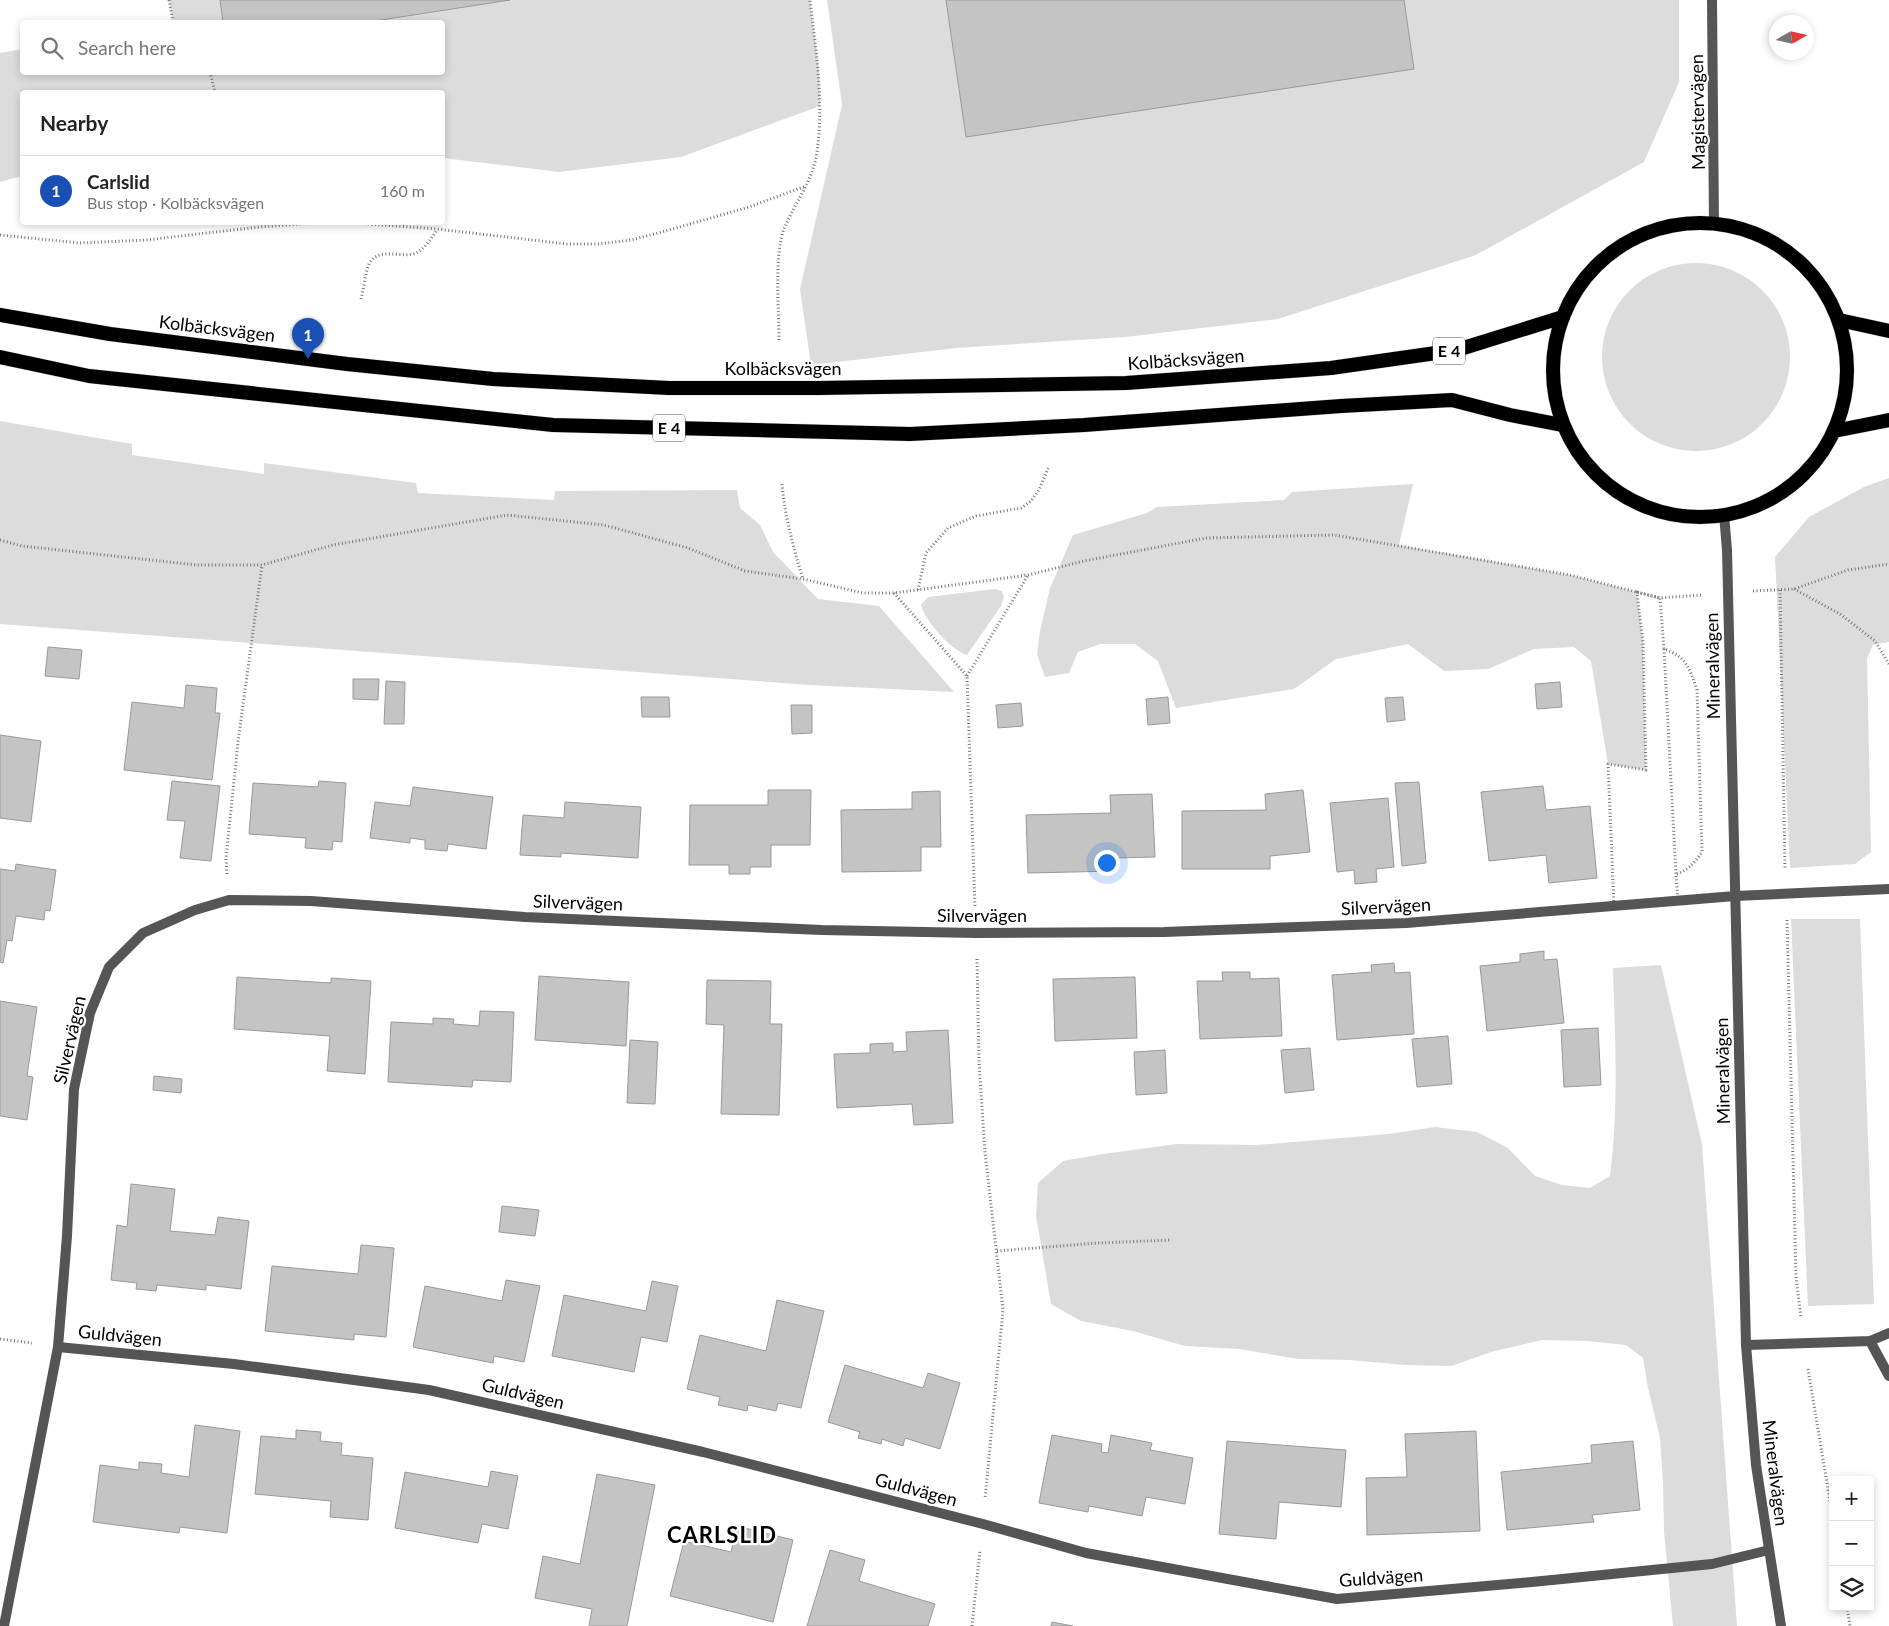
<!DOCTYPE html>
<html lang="en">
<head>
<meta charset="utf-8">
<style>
  :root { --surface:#fff; --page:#f6f6f6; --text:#222; --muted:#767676; --line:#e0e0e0; --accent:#000 }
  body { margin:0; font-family:Lato,sans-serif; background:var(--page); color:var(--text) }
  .controls { position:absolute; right:15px; bottom:15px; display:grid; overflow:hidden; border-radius:5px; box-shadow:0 2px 8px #0003 }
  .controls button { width:45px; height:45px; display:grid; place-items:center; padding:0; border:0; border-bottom:1px solid var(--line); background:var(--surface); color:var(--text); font:25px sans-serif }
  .compass { position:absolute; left:1769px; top:15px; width:45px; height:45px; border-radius:50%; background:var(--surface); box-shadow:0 2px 8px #0003; rotate:81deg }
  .you { position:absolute; left:1106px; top:862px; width:18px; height:18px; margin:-12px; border:4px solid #fff; border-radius:50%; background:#1a73e8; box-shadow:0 0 0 8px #1a73e833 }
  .badge { display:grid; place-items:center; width:32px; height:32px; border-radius:50%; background:var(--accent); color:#fff; font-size:16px; font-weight:700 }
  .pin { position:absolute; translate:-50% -41px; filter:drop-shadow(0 1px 2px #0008) }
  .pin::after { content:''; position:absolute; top:26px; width:18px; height:15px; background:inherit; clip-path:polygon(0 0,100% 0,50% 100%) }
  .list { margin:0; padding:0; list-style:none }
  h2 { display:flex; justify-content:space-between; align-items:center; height:65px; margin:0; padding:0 20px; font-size:21px }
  h2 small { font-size:16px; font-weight:400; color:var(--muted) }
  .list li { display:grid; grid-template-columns:32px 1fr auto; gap:15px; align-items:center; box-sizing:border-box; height:70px; padding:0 20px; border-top:1px solid var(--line) }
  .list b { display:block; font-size:19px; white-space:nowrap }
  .list p { margin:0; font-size:16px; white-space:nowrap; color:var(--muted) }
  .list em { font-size:16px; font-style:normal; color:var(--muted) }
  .icon { flex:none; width:28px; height:28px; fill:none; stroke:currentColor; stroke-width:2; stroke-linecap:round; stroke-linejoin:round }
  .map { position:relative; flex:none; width:1889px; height:1626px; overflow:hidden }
  .search { position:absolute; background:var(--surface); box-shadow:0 2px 8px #0003; left:20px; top:20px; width:425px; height:55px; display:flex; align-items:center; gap:12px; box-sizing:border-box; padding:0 18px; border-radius:5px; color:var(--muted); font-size:19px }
  .panel { position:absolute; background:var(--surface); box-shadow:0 2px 8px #0003; left:20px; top:90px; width:425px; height:135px; border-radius:5px }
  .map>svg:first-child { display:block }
  .green { fill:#dcdcdc }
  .building { fill:#c4c4c4; stroke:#999 }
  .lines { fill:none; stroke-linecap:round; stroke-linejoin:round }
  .trunk-casing { stroke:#dbdbdb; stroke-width:15 }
  .path { stroke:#777; stroke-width:3; stroke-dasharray:1 2.5; stroke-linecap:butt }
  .service { stroke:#555; stroke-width:10 }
  .minor { stroke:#555; stroke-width:10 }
  .trunk { stroke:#000; stroke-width:14 }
  .labels { text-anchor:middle; stroke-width:4.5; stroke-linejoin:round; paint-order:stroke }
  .shield { fill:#fff; stroke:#4c4c4c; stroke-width:1 }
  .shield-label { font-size:16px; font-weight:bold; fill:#000 }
  .street-label { font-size:18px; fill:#000; stroke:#fff }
  .district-label { font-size:22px; font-weight:bold; letter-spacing:1px; fill:#000; stroke:#fff }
</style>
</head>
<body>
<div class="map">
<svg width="1889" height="1626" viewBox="0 0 1889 1626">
  <rect width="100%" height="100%" fill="#fff"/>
  <!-- green -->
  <g class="green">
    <path d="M169,0H220L223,22H173Z"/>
    <path d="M510,0H810L819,70L820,106L681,157L559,172L443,158L442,92H22V176L0,182V53L22,49V72H442V22H368Z"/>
    <path d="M827,0H1679V82L1644,162L1476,255L1278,319L1125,337L956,348L811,365L800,289L842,105Z"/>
    <circle cx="1696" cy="357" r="94"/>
    <path d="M0,421L132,444V455L264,474V463L416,483L418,493L554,500L555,491L737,490L740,508L760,525L773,552L818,599L879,606L954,692L809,685L0,624Z"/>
    <path d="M1889,478V642L1873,645L1867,658L1871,852L1855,864L1790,868L1775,557L1809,517L1864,487Z"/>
    <path d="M1413,484L1399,545L1570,575L1637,592L1643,642L1646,770L1608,764L1591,661L1574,647L1534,649L1488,669L1444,671L1408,644L1336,659L1294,689L1176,708L1158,661L1135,644H1100L1078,652L1069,673L1045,677L1037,654L1040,631L1050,588L1073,535L1147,513L1157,507L1284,500L1292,492Z"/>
    <path d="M995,589L1002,591L1004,597L1001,606L967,655C951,650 925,621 921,605L928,597Z"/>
    <path d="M1791,919H1860L1874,1304L1808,1306Z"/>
    <path d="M1661,965L1702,1144L1737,1626H1673L1664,1532L1663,1481L1660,1438L1648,1388L1643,1358L1626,1345L1587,1341L1542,1340L1491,1352L1451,1366L1405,1365L1350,1360L1298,1359L1239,1349L1185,1346L1133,1331L1081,1321L1051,1304L1036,1216L1038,1183L1063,1161L1103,1154L1177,1144L1257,1145L1389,1134L1435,1127L1477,1132L1508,1148L1535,1176L1562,1185L1590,1188L1610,1176C1619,1106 1615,1039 1613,968Z"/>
  </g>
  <!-- building -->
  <g class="building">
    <path d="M220,0H510L368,22H223Z"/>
    <path d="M946,0H1404L1414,69L966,137Z"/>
    <path d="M48,647L82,650L79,679L45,676Z"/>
    <path d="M353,679H379L378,700L353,699Z"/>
    <path d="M386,681L405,682L404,724H384Z"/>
    <path d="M1560,682L1562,707L1537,709L1535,684Z"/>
    <path d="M186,685L217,688L215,713H220L212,780L124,770L132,702L184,708Z"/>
    <path d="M641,697H669L670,717H642Z"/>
    <path d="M1168,697L1170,723L1148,725L1146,699Z"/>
    <path d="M1403,697L1405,720L1387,722L1385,698Z"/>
    <path d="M1021,703L1023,726L998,728L996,705Z"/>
    <path d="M791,705H812V733L792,734Z"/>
    <path d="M0,735L41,741L31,822L0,818Z"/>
    <path d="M172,781L220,786L211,861L180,858L185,821L167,820Z"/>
    <path d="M319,781L346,783L342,842L333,841L332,850L305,848L306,838L249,834L253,783L318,787Z"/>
    <path d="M1419,782L1426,863L1402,866L1395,783Z"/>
    <path d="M1543,786L1546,810L1590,806L1597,878L1549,883L1546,855L1489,861L1481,792Z"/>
    <path d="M413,787L493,797L486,849L448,844L447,851L425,849V840L410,838V843L370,838L375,802L410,806Z"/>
    <path d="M768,790H811L810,845H771V867H750V874H729V865H689L690,805H768Z"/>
    <path d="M1303,790L1310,852L1270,856V869H1182V811L1266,810L1265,794Z"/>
    <path d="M940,791L941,847H921V871L842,872L841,810L912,809V792Z"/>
    <path d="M1152,794L1155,857L1116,858V871L1028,873L1026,815L1111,813L1110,795Z"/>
    <path d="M1388,798L1394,867L1376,869L1377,882L1355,884L1354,870L1337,872L1330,803Z"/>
    <path d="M565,802L641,807L638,858L561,853V857L520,855L523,815L564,818Z"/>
    <path d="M16,864L56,870L50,911L45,910L44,920L16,916L12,941L7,940L3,963L0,962V869L15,871Z"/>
    <path d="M1544,951V960L1557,959L1564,1023L1487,1031L1480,966L1520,962V954Z"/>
    <path d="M1394,963L1395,973L1410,972L1414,1034L1337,1040L1332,975L1372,972L1371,965Z"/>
    <path d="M1222,972H1250V979L1279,978L1282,1036L1200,1039L1197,981H1223Z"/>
    <path d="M539,976L629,982L626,1046L535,1040Z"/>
    <path d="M237,977L331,983V978L371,981L365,1074L327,1071L330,1036L234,1029Z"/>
    <path d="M1135,977L1137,1038L1055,1041L1053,979Z"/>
    <path d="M707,980L771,981L770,1024H782L779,1115L721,1114L724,1025L706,1024Z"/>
    <path d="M0,1001L37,1007L27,1076L33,1077L27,1120L0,1116Z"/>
    <path d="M480,1011L514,1012L511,1082L473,1080L472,1087L388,1082L391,1022L433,1024V1018L454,1019L453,1024L479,1026Z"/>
    <path d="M1598,1028L1601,1085L1564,1087L1561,1030Z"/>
    <path d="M948,1030L953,1123L914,1125L912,1104L837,1108L834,1054L870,1053V1044L893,1043V1052L907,1051L906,1032Z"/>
    <path d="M1448,1036L1452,1084L1417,1087L1412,1039Z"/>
    <path d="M630,1040L658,1042L655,1104L627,1103Z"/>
    <path d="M1310,1048L1314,1090L1285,1093L1281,1050Z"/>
    <path d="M1165,1050L1167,1093L1136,1095L1134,1052Z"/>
    <path d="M154,1076L182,1079L181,1093L153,1090Z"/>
    <path d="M131,1184L175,1189L170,1231L215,1235L218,1217L249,1221L241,1289L206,1285V1290L157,1285L156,1291L136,1289L137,1283L111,1280L117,1225L127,1227Z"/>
    <path d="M502,1206L539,1210L535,1236L499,1232Z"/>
    <path d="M361,1245L394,1248L386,1337L354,1334V1340L265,1331L272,1266L358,1274Z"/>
    <path d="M506,1280L540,1286L524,1362L494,1356L493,1363L413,1347L425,1286L502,1301Z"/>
    <path d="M652,1281L678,1286L667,1342L641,1337L634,1372L552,1356L564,1295L646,1311Z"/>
    <path d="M777,1300L824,1311L801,1408L778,1403L776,1411L748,1405L747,1411L718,1405L720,1397L687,1389L700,1335L766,1351Z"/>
    <path d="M845,1365L923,1388L928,1373L960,1383L940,1449L905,1438L903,1446L882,1439L881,1444L858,1438L860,1432L828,1422Z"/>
    <path d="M195,1425L240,1431L227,1533L180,1527L179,1533L93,1522L100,1465L139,1470V1462L162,1464L161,1473L189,1477Z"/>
    <path d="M296,1430L321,1432L320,1441L342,1443L341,1455L373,1458L368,1520L330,1517L331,1501L255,1494L261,1436L296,1439Z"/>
    <path d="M1476,1431L1480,1531L1367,1535L1366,1478L1407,1477L1405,1434Z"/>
    <path d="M1052,1435L1102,1444L1101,1452L1108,1453L1111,1435L1152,1443L1150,1450L1193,1458L1185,1504L1146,1497L1142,1516L1089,1506L1088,1512L1039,1503Z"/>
    <path d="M1227,1441L1346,1450L1341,1507L1279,1502L1276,1539L1219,1534Z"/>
    <path d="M1633,1441L1640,1510L1592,1515L1594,1522L1507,1530L1501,1472L1592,1463L1591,1445Z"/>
    <path d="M491,1471L518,1476L508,1529L482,1524L478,1543L395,1528L405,1472L488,1487Z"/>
    <path d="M597,1474L655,1485L627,1626H589L592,1609L535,1598L543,1556L580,1564Z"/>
    <path d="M737,1526L793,1540L773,1622L670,1596L684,1541L731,1552Z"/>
    <path d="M830,1550L865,1560L859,1581L935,1604L928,1626H807Z"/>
    <path d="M1052,1622L1073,1626H1051Z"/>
  </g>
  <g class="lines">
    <defs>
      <g id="trunk">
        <circle cx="1700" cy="370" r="147"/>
        <path d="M0,315L110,334L347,364L493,379L669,388H818L1126,383L1331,368L1457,350L1563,317"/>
        <path d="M1839,320L1889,331"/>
        <path d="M0,357L89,376L553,425L910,434L1084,425L1341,406L1452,400L1510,415L1562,425"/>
        <path d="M1834,431L1889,420"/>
      </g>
    </defs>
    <!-- trunk casing -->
    <use href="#trunk" class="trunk-casing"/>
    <!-- path -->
    <g class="path">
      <path d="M169,0L173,22"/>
      <path d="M210,72L215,92"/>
      <path d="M340,222L437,229L567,244H598L631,240L669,230L749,207L806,186"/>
      <path d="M0,235L80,243L146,240L259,227L327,222"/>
      <path d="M361,299C364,288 365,274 369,264C378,246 402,259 416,253C426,248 431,238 437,230"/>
      <path d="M779,340C779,312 774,254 784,229C794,204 813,181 817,152C824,101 816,51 810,0"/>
      <path d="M782,484C785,517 793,547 803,579"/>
      <path d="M0,540L22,546L197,565H262L333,545L507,515L604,525L688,548L745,571L803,579L863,593H894L1028,575L1084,561L1206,538L1334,535L1570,575L1660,598L1702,595"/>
      <path d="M1794,589L1840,614L1875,641L1889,664"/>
      <path d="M918,590L926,553L948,528L976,516L1021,508L1031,501L1039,490L1049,466"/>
      <path d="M1780,590L1785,869"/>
      <path d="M1753,591L1794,589L1848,570L1889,564"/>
      <path d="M1637,592L1660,598L1664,649C1686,656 1690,669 1697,690L1702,852C1695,862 1689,870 1676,874L1678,901L1614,906L1608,764L1646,770L1643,642Z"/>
      <path d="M894,593L967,676L975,908"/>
      <path d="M1664,649L1676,875"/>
      <path d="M967,676L1028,575"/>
      <path d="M227,874L226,858L238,742L262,565"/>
      <path d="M1787,920L1796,1276L1801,1318"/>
      <path d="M977,959L979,1063L985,1152L1003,1310L985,1499"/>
      <path d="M997,1251L1098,1243L1171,1240"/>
      <path d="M0,1339L32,1343"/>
      <path d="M1808,1369L1833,1519"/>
      <path d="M1847,1607L1850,1626"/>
      <path d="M972,1626L980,1550"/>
    </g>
    <!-- service -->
    <g class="service">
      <path d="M1735,896L1889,889"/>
      <path d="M1870,1341L1889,1376"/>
      <path d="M1746,1345L1870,1341L1889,1333"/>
    </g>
    <!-- minor -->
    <g class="minor">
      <path d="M1712,0L1714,224"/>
      <path d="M1724,514L1727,550L1746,1345L1756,1465L1781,1626"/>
      <path d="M58,1347L234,1364L429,1390L703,1452L983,1524L1086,1553L1337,1599L1532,1582L1712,1564L1769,1550"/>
      <path d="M4,1626L58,1347L67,1236L74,1089L90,1013L109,967L143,933L195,910L229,900L311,901L525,917L822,930L976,933L1164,932L1406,923L1735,896"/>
    </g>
    <!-- trunk -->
    <use href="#trunk" class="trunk"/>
  </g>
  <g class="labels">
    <!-- shield labels -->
    <g class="shield">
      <rect x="1433" y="337.5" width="32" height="27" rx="4"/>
      <rect x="653" y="414.5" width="32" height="27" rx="4"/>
    </g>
    <g class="shield-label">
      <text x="1449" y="357">E 4</text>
      <text x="669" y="434">E 4</text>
    </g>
    <!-- street labels -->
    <g class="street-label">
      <text transform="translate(1698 112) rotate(-91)" y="6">Magistervägen</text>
      <text transform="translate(217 329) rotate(7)" y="6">Kolbäcksvägen</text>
      <text transform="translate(1186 360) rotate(-4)" y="6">Kolbäcksvägen</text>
      <text x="783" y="375">Kolbäcksvägen</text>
      <text transform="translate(1713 666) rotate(-91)" y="6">Mineralvägen</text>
      <text transform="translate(578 903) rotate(2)" y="6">Silvervägen</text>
      <text transform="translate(1386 907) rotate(-3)" y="6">Silvervägen</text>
      <text x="982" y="922">Silvervägen</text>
      <text transform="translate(70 1040) rotate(-77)" y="6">Silvervägen</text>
      <text transform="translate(1723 1071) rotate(-91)" y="6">Mineralvägen</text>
      <text transform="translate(120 1336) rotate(6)" y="6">Guldvägen</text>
      <text transform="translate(523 1394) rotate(13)" y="6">Guldvägen</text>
      <text transform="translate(1775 1473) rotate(83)" y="6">Mineralvägen</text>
      <text transform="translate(916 1490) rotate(15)" y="6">Guldvägen</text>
      <text transform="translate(1381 1578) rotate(-4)" y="6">Guldvägen</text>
    </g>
    <!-- district labels -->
    <g class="district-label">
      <text x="722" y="1543">CARLSLID</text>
    </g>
  </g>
</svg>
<div class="controls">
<button>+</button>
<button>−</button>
<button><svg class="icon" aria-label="layers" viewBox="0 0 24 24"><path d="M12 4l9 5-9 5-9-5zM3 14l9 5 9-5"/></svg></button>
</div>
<svg class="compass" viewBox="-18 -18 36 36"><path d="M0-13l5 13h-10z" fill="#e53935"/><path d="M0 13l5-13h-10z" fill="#767676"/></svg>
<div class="you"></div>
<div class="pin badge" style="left:308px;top:359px;background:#1a4fb4">1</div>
<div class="search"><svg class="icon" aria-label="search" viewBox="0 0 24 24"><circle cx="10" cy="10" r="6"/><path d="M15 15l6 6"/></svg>Search here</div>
<section class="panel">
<h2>Nearby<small></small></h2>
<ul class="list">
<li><span class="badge" style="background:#1a4fb4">1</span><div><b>Carlslid</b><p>Bus stop · Kolbäcksvägen</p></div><em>160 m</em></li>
</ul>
</section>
</div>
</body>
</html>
